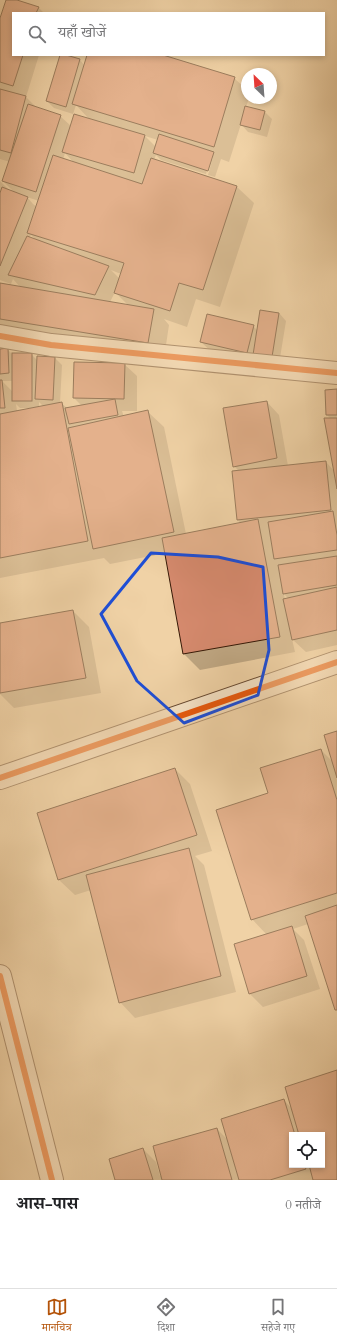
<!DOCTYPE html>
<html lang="hi">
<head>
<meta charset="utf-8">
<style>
  :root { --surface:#fff; --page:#f2f2f2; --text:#202124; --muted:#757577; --line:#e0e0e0; --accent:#b45309 }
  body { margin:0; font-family:Cardo,"Noto Serif Devanagari",serif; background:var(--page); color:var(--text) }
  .controls { position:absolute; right:12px; bottom:12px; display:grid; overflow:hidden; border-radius:0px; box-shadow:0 2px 6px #0003 }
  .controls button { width:36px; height:36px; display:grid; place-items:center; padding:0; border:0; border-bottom:1px solid var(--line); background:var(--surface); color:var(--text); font:20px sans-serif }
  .compass { position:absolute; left:241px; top:68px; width:36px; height:36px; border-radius:50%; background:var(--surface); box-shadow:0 2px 6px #0003; rotate:335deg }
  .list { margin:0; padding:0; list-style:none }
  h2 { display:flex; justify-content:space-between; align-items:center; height:52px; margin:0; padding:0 16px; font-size:17px }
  h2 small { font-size:13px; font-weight:400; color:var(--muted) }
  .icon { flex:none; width:22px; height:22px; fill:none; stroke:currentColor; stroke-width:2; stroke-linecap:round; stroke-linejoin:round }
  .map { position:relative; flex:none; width:337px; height:1180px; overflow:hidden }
  .search { position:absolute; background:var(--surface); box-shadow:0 2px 6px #0003; left:12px; right:12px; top:12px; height:44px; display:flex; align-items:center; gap:10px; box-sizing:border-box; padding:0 14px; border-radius:0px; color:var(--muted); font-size:15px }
  .sheet { height:108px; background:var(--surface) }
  nav { display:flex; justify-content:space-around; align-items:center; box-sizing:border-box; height:56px; border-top:1px solid var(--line); background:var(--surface); font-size:11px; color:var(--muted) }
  nav a { display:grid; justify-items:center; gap:2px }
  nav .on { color:var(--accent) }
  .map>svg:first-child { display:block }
  .shadow { fill:#0003; fill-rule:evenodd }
  .building { fill:#d68a6e; stroke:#351806 }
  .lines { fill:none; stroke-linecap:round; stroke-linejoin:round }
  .street-casing { stroke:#64462e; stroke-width:24 }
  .street { stroke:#f5e2c5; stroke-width:22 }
  .cycleway-casing { stroke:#f5e2c5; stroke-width:8 }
  .cycleway { stroke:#e8590c; stroke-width:6 }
  .marked { fill:none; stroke:#1d4ed8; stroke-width:3; stroke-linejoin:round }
</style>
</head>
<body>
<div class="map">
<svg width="337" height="1180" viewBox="0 0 337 1180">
  <rect width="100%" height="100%" fill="#f0d2a6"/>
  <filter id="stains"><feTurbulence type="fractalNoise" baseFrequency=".005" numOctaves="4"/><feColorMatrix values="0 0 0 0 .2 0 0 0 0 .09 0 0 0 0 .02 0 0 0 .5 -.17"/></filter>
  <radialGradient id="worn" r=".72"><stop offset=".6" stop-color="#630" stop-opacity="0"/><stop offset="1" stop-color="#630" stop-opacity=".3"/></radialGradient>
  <!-- shadow -->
  <g class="shadow">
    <path d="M7,0H14L38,7L44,13H13V55H39L26,97L36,107L60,116L71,126L90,120L76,105L73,114L54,108L47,101L61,55L80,60L85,66L88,55H159L234,78L247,90V98H249L246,107L265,112L272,119L267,137L248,132L241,124L229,162L221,159L215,177L208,175L213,157H211L206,174L161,160L156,155L154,160L237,187L254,203L220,307L196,299L187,327L164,319L169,325L164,358L0,332V284L21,288L13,279L11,284L0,280V181L9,190L15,193L3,181L10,162L0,159V21ZM145,136L158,140L156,147ZM65,153L75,164L63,160ZM27,197L39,201L37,207L33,204ZM31,235L37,241L29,238ZM111,270L121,274L120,279ZM115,292L128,305L110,302Z"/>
    <path d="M279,313L286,321L279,364L214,354L201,342L253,326L258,331Z"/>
    <path d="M7,349L12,354H31L38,361L55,358L62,365L60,403H61L67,408L82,406L74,398L124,364L137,376V411H122L124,417L148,412L164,427L186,534L241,524L238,520L239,471L234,466L267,402L279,415L288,466L326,462L335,472L331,419L327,415L337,390V645L306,652L292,639L295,652L200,670L184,654L166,553L110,564L104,558L0,578V350ZM2,381H13V392ZM39,402L43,406L39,407ZM16,404L20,408H28V409L17,411ZM284,594L289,599L285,600Z"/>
    <path d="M73,611L89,627L101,693L14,708L0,694V625Z"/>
    <path d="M337,733V1010L308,924L293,929L304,940L320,989L263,1007L250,994L235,945L267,935L252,919L269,794L321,750L334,763Z"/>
    <path d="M175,769L190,784L212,851L195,856L204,865L236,992L135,1018L120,1002L91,890L75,895L59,880Z"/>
    <path d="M337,1071V1180H116L143,1149L156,1162L160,1176H162L217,1129L228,1140L284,1100L292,1109ZM292,1135H322V1165H292Z"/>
  </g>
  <!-- building -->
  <g class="building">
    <path d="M6,0H17L39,7L36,13H13V55H23L13,86L0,82V18Z"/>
    <path d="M60,55H66L80,59L66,107L46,101Z"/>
    <path d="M87,55H163L235,77L214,147L72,104Z"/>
    <path d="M0,89L26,96L11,153L0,150Z"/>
    <path d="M28,104L61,115L36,192L2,181Z"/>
    <path d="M245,106L265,111L260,130L240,125Z"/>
    <path d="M74,114L145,135L134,173L62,152Z"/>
    <path d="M159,134L214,152L208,171L153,153Z"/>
    <path d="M53,155L142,184L151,158L237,186L203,290L179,283L170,311L114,293L124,263L27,233Z"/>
    <path d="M2,187L28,197L0,266V193Z"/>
    <path d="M27,236L109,266L95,295L8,275Z"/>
    <path d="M0,283L154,309L148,343L0,319Z"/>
    <path d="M260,310L279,313L272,357L253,355Z"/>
    <path d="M207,314L254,325L247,353L200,342Z"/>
    <path d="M8,348L9,373L0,374V349Z"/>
    <rect x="12" y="353" width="20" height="48"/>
    <path d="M37,356L55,357L53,400L35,399Z"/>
    <path d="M74,362L125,363L124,399L73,398Z"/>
    <path d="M0,380H2L5,408H0Z"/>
    <path d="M337,389V415H326L325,390Z"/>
    <path d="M115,399L118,415L69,424L65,408Z"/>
    <path d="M267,401L277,458L233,467L223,408Z"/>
    <path d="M62,402L88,541L0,558V414Z"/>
    <path d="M148,410L174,532L93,549L68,428Z"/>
    <path d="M324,418H337V489Z"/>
    <path d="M326,461L331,510L237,520L232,471Z"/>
    <path d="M333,511L337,535V550L274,559L268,522Z"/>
    <path d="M258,519L280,637L183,654L162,538Z"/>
    <path d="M337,556V585L283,594L278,565Z"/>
    <path d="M337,587V630L292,640L283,599Z"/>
    <path d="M73,610L86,678L0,693V623Z"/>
    <path d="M337,731V778L324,735Z"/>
    <path d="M321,749L337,800V893L251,920L216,810L268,793L260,768Z"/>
    <path d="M175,768L197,835L58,880L37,813Z"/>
    <path d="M189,848L221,976L119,1003L86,875Z"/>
    <path d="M337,905V1010H335L305,916Z"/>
    <path d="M292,926L307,976L249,994L234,944Z"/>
    <path d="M337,1070V1180H313L309,1165H322V1135H299L285,1087Z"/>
    <path d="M284,1099L295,1135H292V1165H304L306,1169L270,1180H239L221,1119Z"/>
    <path d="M217,1128L232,1180H162L153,1146Z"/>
    <path d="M143,1148L153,1180H115L109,1159Z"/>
  </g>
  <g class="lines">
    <defs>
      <g id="street">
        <path d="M0,336L51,345L337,373"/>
        <path d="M0,778L337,662"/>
        <path d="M0,976L52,1180"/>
      </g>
    </defs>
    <!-- street casing -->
    <use href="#street" class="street-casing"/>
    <!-- street -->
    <use href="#street" class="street"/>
    <defs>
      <g id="cycleway">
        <path d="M0,336L51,345L337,373"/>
        <path d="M0,778L337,662"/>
        <path d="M0,976L52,1180"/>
      </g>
    </defs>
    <!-- cycleway casing -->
    <use href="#cycleway" class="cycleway-casing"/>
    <!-- cycleway -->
    <use href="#cycleway" class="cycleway"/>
  </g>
  <!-- marked area -->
  <path d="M0 0H337V1180H0ZM151,553L218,557L263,567L269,650L258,695L184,723L137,681L101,614Z" fill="#f0d2a6" fill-opacity=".55" fill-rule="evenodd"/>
  <path class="marked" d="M151,553L218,557L263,567L269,650L258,695L184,723L137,681L101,614Z"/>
  <rect width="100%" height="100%" filter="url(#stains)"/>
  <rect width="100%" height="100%" fill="url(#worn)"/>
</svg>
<div class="controls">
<button><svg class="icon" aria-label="locate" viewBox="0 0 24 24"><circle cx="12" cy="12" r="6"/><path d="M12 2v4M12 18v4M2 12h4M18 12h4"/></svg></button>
</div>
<svg class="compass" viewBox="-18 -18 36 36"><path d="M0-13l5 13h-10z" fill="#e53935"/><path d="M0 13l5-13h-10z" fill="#757577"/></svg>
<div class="search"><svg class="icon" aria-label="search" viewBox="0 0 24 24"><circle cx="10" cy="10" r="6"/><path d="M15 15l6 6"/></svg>यहाँ खोजें</div>
</div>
<section class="sheet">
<h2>आस-पास<small>0 नतीजे</small></h2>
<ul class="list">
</ul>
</section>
<nav>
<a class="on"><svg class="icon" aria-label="map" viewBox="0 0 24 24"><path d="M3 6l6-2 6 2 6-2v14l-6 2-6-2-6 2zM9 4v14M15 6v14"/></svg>मानचित्र</a>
<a><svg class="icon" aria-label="directions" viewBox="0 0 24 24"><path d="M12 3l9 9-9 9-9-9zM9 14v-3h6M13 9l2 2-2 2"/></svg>दिशा</a>
<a><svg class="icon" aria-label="saved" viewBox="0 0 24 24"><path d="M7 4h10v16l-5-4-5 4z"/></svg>सहेजे गए</a>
</nav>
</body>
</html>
